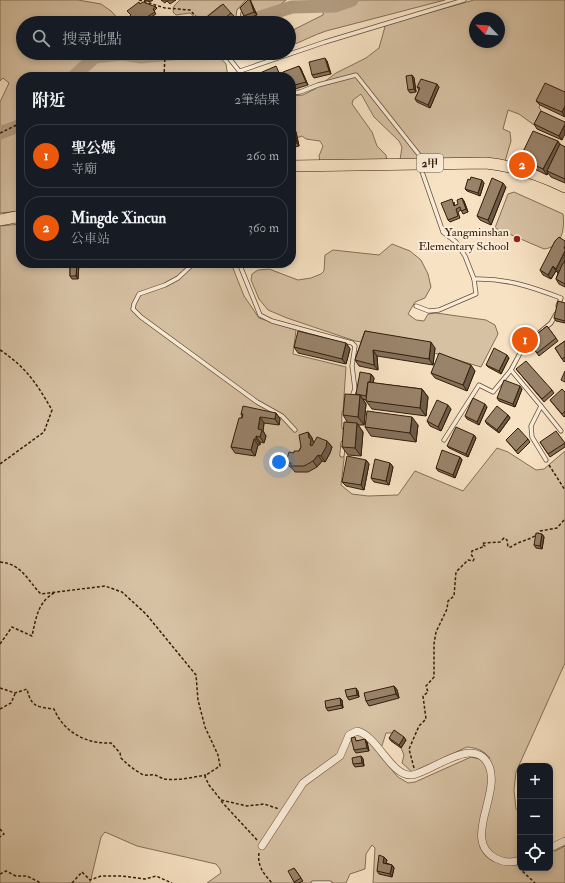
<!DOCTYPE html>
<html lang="zh-TW">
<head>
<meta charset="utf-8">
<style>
  :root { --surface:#171b24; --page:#242831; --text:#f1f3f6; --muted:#9ea1a6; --line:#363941; --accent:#ea580c }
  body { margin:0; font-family:"IM FELL Double Pica","Noto Serif TC",serif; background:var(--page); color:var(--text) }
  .controls { position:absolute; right:12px; bottom:12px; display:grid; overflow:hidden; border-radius:8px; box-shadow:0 2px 6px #0003 }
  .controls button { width:36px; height:36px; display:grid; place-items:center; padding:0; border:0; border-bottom:1px solid var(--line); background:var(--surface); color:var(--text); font:20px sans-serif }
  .compass { position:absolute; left:469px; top:12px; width:36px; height:36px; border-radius:50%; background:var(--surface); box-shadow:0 2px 6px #0003; rotate:295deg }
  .you { position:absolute; left:279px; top:462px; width:14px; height:14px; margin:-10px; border:3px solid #fff; border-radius:50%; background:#1a73e8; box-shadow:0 0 0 6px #1a73e833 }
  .badge { display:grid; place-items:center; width:26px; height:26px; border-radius:50%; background:var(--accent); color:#fff; font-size:13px; font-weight:700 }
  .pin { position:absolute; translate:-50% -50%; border:2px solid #fff; box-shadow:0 1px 4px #0006 }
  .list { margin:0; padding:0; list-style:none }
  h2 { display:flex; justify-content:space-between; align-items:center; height:52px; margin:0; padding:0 16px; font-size:17px }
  h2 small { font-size:13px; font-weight:400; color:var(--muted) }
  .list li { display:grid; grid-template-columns:26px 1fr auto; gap:12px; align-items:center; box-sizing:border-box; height:64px; margin:0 8px 8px; padding:0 8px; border:1px solid var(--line); border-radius:16px }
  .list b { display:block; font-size:15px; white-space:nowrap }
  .list p { margin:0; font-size:13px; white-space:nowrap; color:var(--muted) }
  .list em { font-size:13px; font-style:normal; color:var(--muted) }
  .icon { flex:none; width:22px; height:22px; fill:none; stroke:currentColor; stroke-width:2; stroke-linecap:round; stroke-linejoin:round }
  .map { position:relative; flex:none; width:565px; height:883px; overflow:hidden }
  .search { position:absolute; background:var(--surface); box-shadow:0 2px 6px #0003; left:16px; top:16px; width:280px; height:44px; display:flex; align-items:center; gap:10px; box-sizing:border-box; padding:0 14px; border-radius:22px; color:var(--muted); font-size:15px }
  .panel { position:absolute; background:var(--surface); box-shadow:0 2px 6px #0003; left:16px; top:72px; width:280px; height:196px; border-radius:16px }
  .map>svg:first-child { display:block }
  .green { fill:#d6c1a3; stroke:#846f56; fill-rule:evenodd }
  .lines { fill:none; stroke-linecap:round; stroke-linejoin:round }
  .river { stroke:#b49f84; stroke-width:13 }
  .lane-casing { stroke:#644e38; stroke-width:5 }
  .street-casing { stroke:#644e38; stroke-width:8 }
  .primary-casing { stroke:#331d09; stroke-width:12 }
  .path { stroke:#331d09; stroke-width:1.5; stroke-dasharray:3 2; stroke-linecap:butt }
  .lane { stroke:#faecd8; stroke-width:3.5 }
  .street { stroke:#faecd8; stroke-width:7 }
  .primary { stroke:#f7e2c3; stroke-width:11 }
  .wall { fill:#84715b; stroke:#331d09 }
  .shaded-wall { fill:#6b5c4a; stroke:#331d09 }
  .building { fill:#99836a; stroke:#331d09 }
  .poi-dot { fill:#8f2418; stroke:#faecd8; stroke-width:1.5 }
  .labels { text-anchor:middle; stroke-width:4; stroke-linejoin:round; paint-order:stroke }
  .shield { fill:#faecd8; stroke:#6f5b47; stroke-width:1 }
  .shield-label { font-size:11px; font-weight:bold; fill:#331d09 }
  .poi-label { font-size:12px; fill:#331d09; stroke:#faecd8; text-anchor:end }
</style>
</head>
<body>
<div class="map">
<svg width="565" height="883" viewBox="0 0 565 883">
  <rect width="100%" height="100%" fill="#f7e2c3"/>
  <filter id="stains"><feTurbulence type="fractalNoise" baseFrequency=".005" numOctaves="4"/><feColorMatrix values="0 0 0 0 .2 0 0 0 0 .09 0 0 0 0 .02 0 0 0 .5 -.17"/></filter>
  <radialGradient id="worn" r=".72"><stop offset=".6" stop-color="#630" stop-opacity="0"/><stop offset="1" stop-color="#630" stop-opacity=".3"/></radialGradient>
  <!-- green -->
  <g class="green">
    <path d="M0,0H78L101,4L111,11L122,23H23V53H216L226,64L228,77H21V211L0,213V102L9,83L3,78L0,81Z"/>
    <path d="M180,0H286L274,10L263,23H233V16L221,5L205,18L199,21L190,13L176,15L173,12L174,6Z"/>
    <path d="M325,0H445L326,31C313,35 302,42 289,46V32L323,15Z"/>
    <path d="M474,0H565V95L540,105L539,108L541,110L534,125L519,114L508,110L503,129L510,132L511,141L505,161L400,160L402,147L399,141L374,117L361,94L353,100L352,104L372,132L377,146L386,155L387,161H320L319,156L323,146L320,141L306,139L302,136L291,140V96L303,95L315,89L336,73L366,58L379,48L386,23L410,18ZM475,18H499V42H475Z"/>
    <path d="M514,192L563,214C565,229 562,247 544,249L495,228L508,194Z"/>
    <path d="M21,224V263H231L244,296L259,318L296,330L293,354L346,367L343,411L344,459L341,485L352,494L368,496L398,495L415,471L463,491L497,448L508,452L536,470L544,469L565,451V663L516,772L514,790L516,809L520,812V868H550V849L555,851L565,846V883H373L375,848L372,845L366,854L365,869L350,874L346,883H207L221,873L220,869L216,864L137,846L105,832L101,837L90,883H0V226ZM386,733H397L406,740L401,748L404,755L402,763L412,772L467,747C477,748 483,750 490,758L484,760L471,757L415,782L408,783L398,777L379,755Z"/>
    <path d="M392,244L410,251L421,260L428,274L431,287L425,298L415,302L408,314L416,320L424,321L428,314L436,313L486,320L495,325L498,334L481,367L434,353L355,341L287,318L268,310L259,299L251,280L252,274L258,270L269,269L298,280L311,278L321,274L324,271L325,255L333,250L379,255Z"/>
  </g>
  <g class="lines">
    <!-- river -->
    <g class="river">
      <path d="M248,23L251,20L292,7L335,6L352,0"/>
      <path d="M73,77L95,57L122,54L141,57L183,53"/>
      <path d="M0,133L21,125"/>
    </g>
    <defs>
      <g id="lane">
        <path d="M237,23L239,11L249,0"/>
        <path d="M225,53L244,77"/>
        <path d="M240,71L325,42L464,0"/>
        <path d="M291,93L300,92L318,85L356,75L424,161"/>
        <path d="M420,166L443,232L456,242L465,256L474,279C506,278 532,287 561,298L558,306"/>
        <path d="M194,263L178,278L165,285L139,294L134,304L133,309L141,317L257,402L282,416L295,430"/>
        <path d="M239,263L260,315L272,321L352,343L355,346L352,366L355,389L351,399"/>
        <path d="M416,306L429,311L439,310L476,294L474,279"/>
        <path d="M539,333L551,323L556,314"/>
        <path d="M511,370L541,406L531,426L532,437L546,460"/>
        <path d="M541,406L561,431"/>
        <path d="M344,427V413"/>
        <path d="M444,440L479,385L493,392L511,370L525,344L531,339"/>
        <path d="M342,455L343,443"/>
        <path d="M313,883H330"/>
      </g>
      <g id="street">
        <path d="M262,846L303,783L340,756L349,735L357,731C378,736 391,777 412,775C432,772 471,737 487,762C505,791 459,841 497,859C505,863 512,863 520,860"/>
        <path d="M550,848L565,841"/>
      </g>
      <g id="primary">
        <path d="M291,166L486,163C514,166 540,175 565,187"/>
        <path d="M0,220L21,216"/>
      </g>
    </defs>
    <!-- lane casing -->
    <use href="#lane" class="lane-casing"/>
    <!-- street casing -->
    <use href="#street" class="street-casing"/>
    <!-- primary casing -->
    <use href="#primary" class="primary-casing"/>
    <!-- path -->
    <g class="path">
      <path d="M139,0L165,8L190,10L202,23"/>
      <path d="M164,77L165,55"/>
      <path d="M0,133L21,123"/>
      <path d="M0,350C26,367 37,384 52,410L44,432L0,464"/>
      <path d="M549,465L565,490"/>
      <path d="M0,562C22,564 27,580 41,594L105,586L122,592L146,614L196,675L198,700L205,727L218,755L220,766L206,775L205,777L209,785L221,800L247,806L264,804L279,809"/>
      <path d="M0,644L12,627L32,636C36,618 38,602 54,593"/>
      <path d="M0,688L15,693L27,689C31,707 37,707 54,709C64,733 87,744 111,743L120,753L121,758C127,764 133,769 140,773C145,777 150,774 155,775C158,776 161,778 164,779C177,781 193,777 206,775"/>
      <path d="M0,709L11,703L15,694"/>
      <path d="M414,768L409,749L419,726L426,719L423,696L428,692L426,686L434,677V644L436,632L447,609L448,601L454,596L456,572L468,560L473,561L474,559L471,554L472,551L485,546L482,544L484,543L500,542L504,538L507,540L508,547H511C520,540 534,540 540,531L557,528L565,519"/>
      <path d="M221,801L258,841"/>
      <path d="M0,829L4,834L0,837"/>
      <path d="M259,853C257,866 264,874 272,883"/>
      <path d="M519,868L535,883"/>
      <path d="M0,874L6,871L16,876H27L41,883"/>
      <path d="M72,883L82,872L90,880L101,876H122L145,879L156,876L172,883"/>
    </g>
    <!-- lane -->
    <use href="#lane" class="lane"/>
    <!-- street -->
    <use href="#street" class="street"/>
    <!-- primary -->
    <use href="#primary" class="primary"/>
  </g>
  <!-- wall -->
  <g class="wall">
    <path d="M144,0H153L150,2Z"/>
    <path d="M161,0H176L170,4L167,1L165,3Z"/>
    <path d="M248,0H250L251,2L257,15L246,19L244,16Z"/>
    <path d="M140,4L156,7L157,8L154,11L156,14L141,23H131V15Z"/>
    <path d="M231,13L234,16L225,23H205L203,20Z"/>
    <path d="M143,53H150L145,55Z"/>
    <path d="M327,61L331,74L314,78L312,75Z"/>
    <path d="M299,66L301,69L308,85L292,90L291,89V77Z"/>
    <path d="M412,75L414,78L416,92L410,93L408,90Z"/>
    <path d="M417,87H439L430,108L417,102L415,99L419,90Z"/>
    <path d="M565,92V117L540,105L536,101Z"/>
    <path d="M291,102L294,110L291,111Z"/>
    <path d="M565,122L562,140L537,129L534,124Z"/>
    <path d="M294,129L296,132L299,146L291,148V130Z"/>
    <path d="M560,145L565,147V183L551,177L548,173L547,175L524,164L520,158Z"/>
    <path d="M484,183L480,196L467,191L465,189Z"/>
    <path d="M506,187L491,225L480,220L477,216Z"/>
    <path d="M464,201L468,212L463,214L461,210L458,212L460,218L450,222L448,220L454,202L455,206Z"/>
    <path d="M565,241V287L559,284L556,279L558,273L556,271L551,279L543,275L540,270Z"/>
    <path d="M70,263H79L78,279H72L70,276Z"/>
    <path d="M565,303V323L556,321L554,318Z"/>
    <path d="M547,326L558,341L539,356L528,341Z"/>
    <path d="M365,331L435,348L433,365L377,356L378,370L359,366L355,360Z"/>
    <path d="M565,341V361L564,362L555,348Z"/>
    <path d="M346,343L350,349L346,364L298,353L294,347Z"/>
    <path d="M509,358L501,374L488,367L486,365Z"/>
    <path d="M516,369L552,390L554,393L544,402Z"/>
    <path d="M475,371L467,391L435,378L431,373Z"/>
    <path d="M371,374L374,378L373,383L422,389L428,397L426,416L372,409L366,401V400L363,399L366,404L364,425H358L363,432L361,456L348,455L342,447L348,423L343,415L356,395V394Z"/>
    <path d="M522,389L515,407L499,401L497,398Z"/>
    <path d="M565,392V416L564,417L550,400Z"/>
    <path d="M487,407L479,425L467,419L465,416Z"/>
    <path d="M451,409L441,431L430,426L427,421Z"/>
    <path d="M276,413L280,419L279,425L264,423L263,431L266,436L264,443L260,442V445H258L255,456L235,453L231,447L242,416L241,414Z"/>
    <path d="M508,415L510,418L499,433L487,424L485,421Z"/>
    <path d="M418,425L416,442L371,436L365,427Z"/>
    <path d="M308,432L312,438L313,441L314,443L327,441L332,447L330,453L325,462L322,461L317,467L308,472H295L292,468L290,467L286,462L294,453L299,451Z"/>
    <path d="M474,435L476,438L468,457L449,448L447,446Z"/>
    <path d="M528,439L530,442L518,454L506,440Z"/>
    <path d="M540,442L565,443V447L550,457Z"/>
    <path d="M460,457L462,460L455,478L438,471L436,468Z"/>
    <path d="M366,460L369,464L364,490L346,486L342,482Z"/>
    <path d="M390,463L393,467L389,485L374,482L371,478Z"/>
    <path d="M542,534L544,537L542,549L536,548L534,545Z"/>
    <path d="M394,686L397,690L399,698L369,706L366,701Z"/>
    <path d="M358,691L359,697L349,700L347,697Z"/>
    <path d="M342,700L343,708L328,711L326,708Z"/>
    <path d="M389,738L406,740L401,748L391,741Z"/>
    <path d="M357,740L358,741L367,742L369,751L356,753L354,750Z"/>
    <path d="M361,756L363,759L364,766L355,767L353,764Z"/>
    <path d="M387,860L386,863L392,865L394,868L392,877L379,874L377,871Z"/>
    <path d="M294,868L303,881L299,883H295L294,882Z"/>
  </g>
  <!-- shaded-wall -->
  <g class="shaded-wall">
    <path d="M250,0L251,2L257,15L254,12Z"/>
    <path d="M325,58L327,61L331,74L329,71Z"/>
    <path d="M299,66L301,69L308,85L306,82Z"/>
    <path d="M412,75L414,78L416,92L414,89Z"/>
    <path d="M437,84L439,87L430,108L428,105Z"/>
    <path d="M565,106V117L562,112Z"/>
    <path d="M565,124V134L562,140L559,136Z"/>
    <path d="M294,129L296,132L299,146L297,143Z"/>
    <path d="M558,141L562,147L547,171L548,173L547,175L543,169Z"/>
    <path d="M482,180L484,183L480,196L478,193Z"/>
    <path d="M503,183L506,187L491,225L488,220Z"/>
    <path d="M462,198L464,201L468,212L466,209Z"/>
    <path d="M565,251V262L559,273L556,269Z"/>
    <path d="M77,263H79L78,279L76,276Z"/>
    <path d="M553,266L556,271L551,279L548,275Z"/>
    <path d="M431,342L435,348L433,365L429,359Z"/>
    <path d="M346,343L350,349L346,364L342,359Z"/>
    <path d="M373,350L377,356L378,370L374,365Z"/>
    <path d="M507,355L509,358L501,374L499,371Z"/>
    <path d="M471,365L475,371L467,391L463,385Z"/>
    <path d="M371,374L374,378L370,400L367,396Z"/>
    <path d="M520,386L522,389L515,407L513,404Z"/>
    <path d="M422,389L428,397L426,416L420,408Z"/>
    <path d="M360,395L366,404L364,425L358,417Z"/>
    <path d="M485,404L487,407L479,425L477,422Z"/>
    <path d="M448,405L451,409L441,431L438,427Z"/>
    <path d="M276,413L280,419L279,425L275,419Z"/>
    <path d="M508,415L510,418L499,433L497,430Z"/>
    <path d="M260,417L264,423L263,431L266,436L264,443L260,437L258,429Z"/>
    <path d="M412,417L418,425L416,442L410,433Z"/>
    <path d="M357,423L363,432L361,456L355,448Z"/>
    <path d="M308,432L312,438L313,441L315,444L314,450L310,445Z"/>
    <path d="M474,435L476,438L468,457L466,454Z"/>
    <path d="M256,436L260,442V445L256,439Z"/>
    <path d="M254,439L258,445L255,456L251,450Z"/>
    <path d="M327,441L332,447L330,453L325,462L321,456Z"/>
    <path d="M318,455L322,461L317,467L313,461Z"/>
    <path d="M460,457L462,460L455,478L453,475Z"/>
    <path d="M366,460L369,464L364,490L361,485Z"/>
    <path d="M390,463L393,467L389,485L386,481Z"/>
    <path d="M542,534L544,537L542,549L540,546Z"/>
    <path d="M394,686L397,690L399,698L396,694Z"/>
    <path d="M356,688L358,691L359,697L357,695Z"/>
    <path d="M340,698L342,700L343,708L341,705Z"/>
    <path d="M404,737L406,740L401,748L399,745Z"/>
    <path d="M365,739L367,742L369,751L367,748Z"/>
    <path d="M361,756L363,759L364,766L362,763Z"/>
    <path d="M384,857L387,860L385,866L383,863Z"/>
    <path d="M392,865L394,868L392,877L390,874Z"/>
  </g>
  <!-- building -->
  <g class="building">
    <path d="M248,0H250L254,12L244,16L240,8Z"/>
    <path d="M139,2L140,4L143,2L156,7L153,9L155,12L137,23H131L128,18L131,15L127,11Z"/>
    <path d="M223,4L231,13L219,23H206L203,20Z"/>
    <path d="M192,17L198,23H183Z"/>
    <path d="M325,58L329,71L312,75L309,62Z"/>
    <path d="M276,66L281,77H251Z"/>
    <path d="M299,66L306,82L291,86V77H285L283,72Z"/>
    <path d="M412,75L414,89L408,90L406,76Z"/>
    <path d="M421,79L437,84L428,105L415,99L420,88L417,87Z"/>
    <path d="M545,83L565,92V106L562,112L536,101Z"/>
    <path d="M541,111L565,122V124L559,136L534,124Z"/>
    <path d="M294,129L297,143L291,144V130Z"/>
    <path d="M533,131L558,141L543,169L520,158Z"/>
    <path d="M560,144L565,147V179L547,171Z"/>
    <path d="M471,177L482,180L478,193L465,189L468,179L470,180Z"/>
    <path d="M492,178L503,183L488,220L477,216Z"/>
    <path d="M462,198L466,209L461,211L460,207L456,209L458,216L448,220L441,203L452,199L454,206L458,204L457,200Z"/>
    <path d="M559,237L565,241V246L564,248H565V251L556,269L553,266L548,275L540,270L555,241Z"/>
    <path d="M565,261V284L556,279L562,265Z"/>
    <path d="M70,263H77L76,276H70Z"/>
    <path d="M558,301L565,303V321L554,318Z"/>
    <path d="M547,326L556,338L537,353L528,341Z"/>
    <path d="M298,331L346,343L342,359L294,347Z"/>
    <path d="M365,331L431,342L429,359L373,350L374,365L355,360Z"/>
    <path d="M565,341V357L562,359L555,348Z"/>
    <path d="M494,348L507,355L499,371L486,365Z"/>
    <path d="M439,353L471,365L463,385L431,373Z"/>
    <path d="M526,361L552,390L542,399L516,369Z"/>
    <path d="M565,371V382L561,380Z"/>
    <path d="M360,372L371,374L370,382H368L366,396L356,394Z"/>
    <path d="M504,380L520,386L513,404L497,398Z"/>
    <path d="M368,382L422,389L420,408L366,401Z"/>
    <path d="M562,389L565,392V411L562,414L550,400Z"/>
    <path d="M345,394L360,395L358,417L343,415Z"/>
    <path d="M473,398L485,404L477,422L465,416Z"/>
    <path d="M437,400L448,405L438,427L427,421Z"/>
    <path d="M243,406L276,413L275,419L260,417L258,429L262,430L260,437L256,436V439H254L251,450L231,447L239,418H242L243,414H241Z"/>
    <path d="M497,406L508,415L497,430L485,421Z"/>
    <path d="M367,411L412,417L410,433L365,427Z"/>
    <path d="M344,422L357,423L355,448L342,447Z"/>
    <path d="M456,427L474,435L466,454L447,446Z"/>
    <path d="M518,428L528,439L516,451L506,440Z"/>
    <path d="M556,431L565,443L548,454L540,442Z"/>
    <path d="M308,432L309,438L311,439L310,445L312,446L317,437L327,441L326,447L321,456L318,455L313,461L304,466H291V463L286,462L289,452L294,453V451H299L301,447L299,435Z"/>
    <path d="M442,450L460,457L453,475L436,468Z"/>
    <path d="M347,456L366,460L361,485L342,482Z"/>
    <path d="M375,459L390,463L386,481L371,478Z"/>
    <path d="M536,533L542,534L540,546L534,545Z"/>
    <path d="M394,686L396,694L366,701L364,693Z"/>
    <path d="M356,688L357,695L347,697L345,690Z"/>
    <path d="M340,698L341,705L326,708L325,701Z"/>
    <path d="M394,730L404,737L399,745L389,738Z"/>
    <path d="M355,737L356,741L365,739L367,748L354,750L351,738Z"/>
    <path d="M361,756L362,763L353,764L352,758Z"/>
    <path d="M379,855L384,857L383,863L392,865L390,874L377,871Z"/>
    <path d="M294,868L301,878L294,882L288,871Z"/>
  </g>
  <!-- markers -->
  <circle class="poi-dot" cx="517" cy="239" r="4"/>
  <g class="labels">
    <!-- shield labels -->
    <rect class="shield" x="417" y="154" width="26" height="18" rx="3"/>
    <g class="shield-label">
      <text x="430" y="167">2甲</text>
    </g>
    <!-- poi labels -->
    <g class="poi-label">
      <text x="509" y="236">Yangminshan<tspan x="509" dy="14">Elementary School</tspan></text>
    </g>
  </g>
  <rect width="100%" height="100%" filter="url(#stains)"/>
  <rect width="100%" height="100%" fill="url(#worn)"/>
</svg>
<div class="controls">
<button>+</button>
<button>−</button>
<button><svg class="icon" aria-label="locate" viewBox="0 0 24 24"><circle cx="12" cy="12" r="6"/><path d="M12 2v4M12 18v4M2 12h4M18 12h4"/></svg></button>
</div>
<svg class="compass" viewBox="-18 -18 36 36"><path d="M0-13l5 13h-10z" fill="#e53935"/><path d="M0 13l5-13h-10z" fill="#9ea1a6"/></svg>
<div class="you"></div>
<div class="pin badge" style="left:525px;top:340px">1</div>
<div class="pin badge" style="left:522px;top:165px">2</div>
<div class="search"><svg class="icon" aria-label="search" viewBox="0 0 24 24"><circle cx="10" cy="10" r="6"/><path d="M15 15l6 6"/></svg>搜尋地點</div>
<section class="panel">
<h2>附近<small>2筆結果</small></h2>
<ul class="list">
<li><span class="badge">1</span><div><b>聖公媽</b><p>寺廟</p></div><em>260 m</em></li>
<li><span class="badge">2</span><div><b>Mingde Xincun</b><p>公車站</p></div><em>360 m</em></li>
</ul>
</section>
</div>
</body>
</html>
